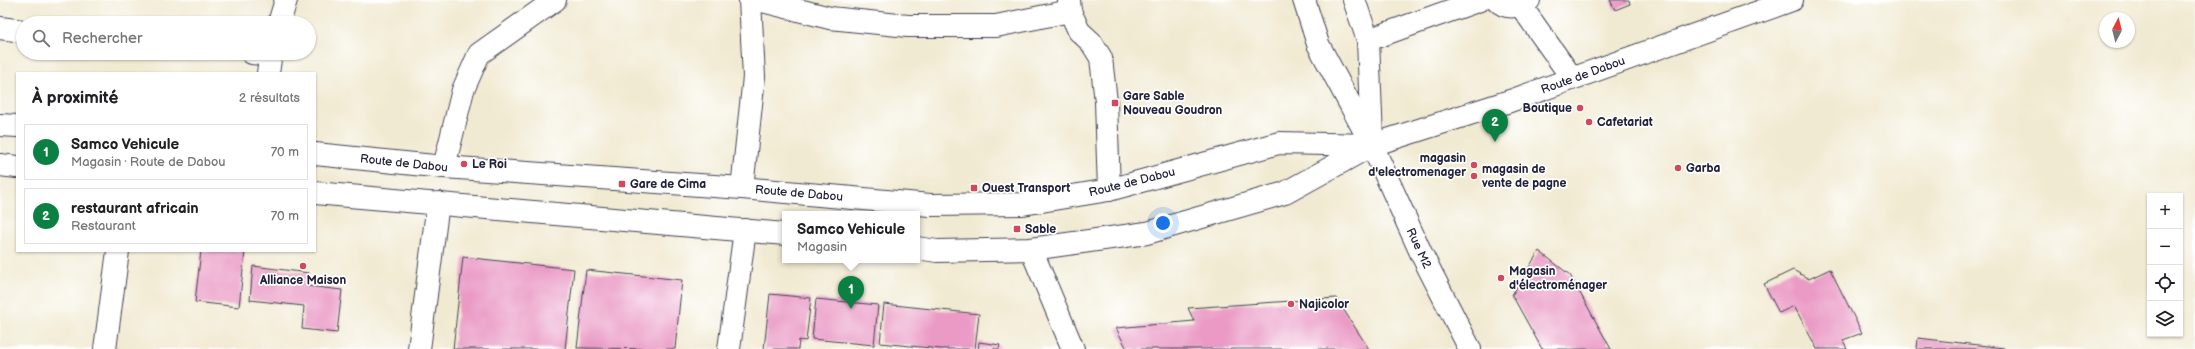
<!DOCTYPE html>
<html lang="fr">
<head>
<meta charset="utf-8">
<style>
  :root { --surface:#fff; --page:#f6f6f6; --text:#202124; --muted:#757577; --line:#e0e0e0; --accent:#0b8043 }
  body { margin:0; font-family:"Balsamiq Sans",sans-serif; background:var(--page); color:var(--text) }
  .controls { position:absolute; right:12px; bottom:12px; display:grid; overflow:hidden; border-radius:0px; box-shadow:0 1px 3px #0004 }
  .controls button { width:36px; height:36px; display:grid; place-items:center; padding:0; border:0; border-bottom:1px solid var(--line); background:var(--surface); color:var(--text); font:20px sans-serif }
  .compass { position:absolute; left:2099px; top:12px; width:36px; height:36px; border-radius:50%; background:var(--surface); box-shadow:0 1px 3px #0004; rotate:7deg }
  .you { position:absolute; left:1163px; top:223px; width:14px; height:14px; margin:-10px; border:3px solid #fff; border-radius:50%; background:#1a73e8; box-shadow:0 0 0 6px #1a73e833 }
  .badge { display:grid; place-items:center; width:26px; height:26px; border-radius:50%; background:var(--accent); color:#fff; font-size:13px; font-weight:700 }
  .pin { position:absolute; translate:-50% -33px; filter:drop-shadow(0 1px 2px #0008) }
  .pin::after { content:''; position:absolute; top:21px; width:14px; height:12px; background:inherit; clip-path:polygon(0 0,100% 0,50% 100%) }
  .popup { position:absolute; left:782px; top:211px; width:138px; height:52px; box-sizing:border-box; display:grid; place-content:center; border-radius:0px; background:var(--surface); filter:drop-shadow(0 1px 3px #0005); font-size:13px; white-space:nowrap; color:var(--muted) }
  .popup b { font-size:15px; color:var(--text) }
  .popup::after { content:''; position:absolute; left:50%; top:100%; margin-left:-8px; border:8px solid transparent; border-top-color:var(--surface) }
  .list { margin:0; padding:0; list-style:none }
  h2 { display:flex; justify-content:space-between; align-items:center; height:52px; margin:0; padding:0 16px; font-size:17px }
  h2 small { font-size:13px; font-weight:400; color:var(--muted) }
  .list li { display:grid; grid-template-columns:26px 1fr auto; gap:12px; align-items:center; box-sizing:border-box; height:56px; margin:0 8px 8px; padding:0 8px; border:1px solid var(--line); border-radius:0px }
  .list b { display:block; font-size:15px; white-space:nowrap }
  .list p { margin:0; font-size:13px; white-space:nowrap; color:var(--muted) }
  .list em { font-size:13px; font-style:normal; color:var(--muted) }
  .icon { flex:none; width:22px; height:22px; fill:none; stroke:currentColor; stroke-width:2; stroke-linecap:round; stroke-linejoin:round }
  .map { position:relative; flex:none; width:2195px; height:349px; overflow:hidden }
  .search { position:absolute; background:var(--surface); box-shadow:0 1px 3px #0004; left:16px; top:16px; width:300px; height:44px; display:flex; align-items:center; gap:10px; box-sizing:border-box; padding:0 14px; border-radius:22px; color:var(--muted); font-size:15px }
  .panel { position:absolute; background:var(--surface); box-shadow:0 1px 3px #0004; left:16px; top:72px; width:300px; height:180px; border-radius:0px }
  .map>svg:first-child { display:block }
  .building { fill:#ea9ac5 }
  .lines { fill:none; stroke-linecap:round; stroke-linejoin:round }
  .minor-casing { stroke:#414052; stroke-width:24 }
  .major-casing { stroke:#414052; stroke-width:24 }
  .minor { stroke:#fff; stroke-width:22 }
  .major { stroke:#fff; stroke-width:22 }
  .poi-dot { fill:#d1495b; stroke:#fff; stroke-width:1.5 }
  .labels { text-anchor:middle; stroke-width:3.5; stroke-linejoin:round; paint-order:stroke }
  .street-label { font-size:12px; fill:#22223b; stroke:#fff }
  .poi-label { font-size:12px; font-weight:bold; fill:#22223b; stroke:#fff; text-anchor:start }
</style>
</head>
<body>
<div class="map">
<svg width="2195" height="349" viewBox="0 0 2195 349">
  <rect width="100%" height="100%" fill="#fff"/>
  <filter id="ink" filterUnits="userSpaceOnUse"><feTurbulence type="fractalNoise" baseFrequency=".025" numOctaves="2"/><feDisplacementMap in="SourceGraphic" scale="8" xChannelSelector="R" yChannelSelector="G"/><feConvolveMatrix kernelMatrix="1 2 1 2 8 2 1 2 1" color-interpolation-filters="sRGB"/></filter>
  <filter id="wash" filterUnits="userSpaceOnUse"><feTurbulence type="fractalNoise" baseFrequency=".012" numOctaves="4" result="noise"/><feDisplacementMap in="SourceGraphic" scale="16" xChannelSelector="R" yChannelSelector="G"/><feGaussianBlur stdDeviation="0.9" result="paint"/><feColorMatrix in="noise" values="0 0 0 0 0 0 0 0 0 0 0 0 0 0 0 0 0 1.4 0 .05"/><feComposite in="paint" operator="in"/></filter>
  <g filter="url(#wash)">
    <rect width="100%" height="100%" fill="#f1ead2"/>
    <g id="blocks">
      <!-- building -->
      <g class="building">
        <path d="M1610,0H1629L1630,4L1615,10Z"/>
        <path d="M201,251H245L239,307L195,302Z"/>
        <path d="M1539,251L1570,275L1611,349H1542L1512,295Z"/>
        <path d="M463,257L574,269L565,349H453Z"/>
        <path d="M253,266L309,273L307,286L342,290L337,333L302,329L304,306L250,300Z"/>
        <path d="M1830,269L1862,333L1843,340L1847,349H1817L1794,306L1779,313L1764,284L1793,270L1809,279Z"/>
        <path d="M586,270L682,280L675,349L577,348Z"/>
        <path d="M770,294L811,298L806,341L799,340L798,349H764Z"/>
        <path d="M1336,298L1369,349H1127L1116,328L1194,321L1188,308Z"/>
        <path d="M816,299L878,305L874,345L812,339Z"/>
        <path d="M884,304L979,314L975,349H941L880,343Z"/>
        <path d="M1918,338L2004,348V349H1917Z"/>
        <path d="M979,342L1000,345L999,349H978Z"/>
      </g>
    </g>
  </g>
  <g filter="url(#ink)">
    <use href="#blocks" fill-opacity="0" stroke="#414052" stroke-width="1"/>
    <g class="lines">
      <defs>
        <g id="minor">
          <path d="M758,0L830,18L908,26H996L1070,11"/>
          <path d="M1069,0L1070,11L1079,31L1091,42L1101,58L1106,102L1109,190"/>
          <path d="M1497,0C1506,10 1519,7 1529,0"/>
          <path d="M1521,6L1572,78"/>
          <path d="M279,23L286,0"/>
          <path d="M0,28L23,31"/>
          <path d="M1368,40L1480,0"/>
          <path d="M252,53L270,55"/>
          <path d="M268,73L271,53"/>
          <path d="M0,125L17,126"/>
          <path d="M315,154L444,167L742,188L930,205L1023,204L1109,190L1279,143L1372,145"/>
          <path d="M0,165L17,167"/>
          <path d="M444,167L463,90L479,54L555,0"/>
          <path d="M742,188L754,77L750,0"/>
          <path d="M315,193L785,234"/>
          <path d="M917,248L937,251L1031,249L1147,233L1285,193L1372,145L1510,101L1792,0"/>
          <path d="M1031,249L1073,349"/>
          <path d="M105,349L118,251"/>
          <path d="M419,349L438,203"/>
          <path d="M729,349L745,230"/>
        </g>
        <g id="major">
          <path d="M1304,0L1318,44L1372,145L1422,255L1470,349"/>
          <path d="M1354,0L1368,40L1372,140"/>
        </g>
      </defs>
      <!-- minor casing -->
      <use href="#minor" class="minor-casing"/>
      <!-- major casing -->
      <use href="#major" class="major-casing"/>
      <!-- minor -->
      <use href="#minor" class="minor"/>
      <!-- major -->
      <use href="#major" class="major"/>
    </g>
  </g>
  <!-- markers -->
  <g class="poi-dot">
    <rect x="1111" y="99" width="8" height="8" rx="2"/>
    <circle cx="1580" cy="108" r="4"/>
    <circle cx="1589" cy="122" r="4"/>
    <circle cx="464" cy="164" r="4"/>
    <circle cx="1474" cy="165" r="4"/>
    <circle cx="1678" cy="168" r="4"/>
    <circle cx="1474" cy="176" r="4"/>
    <rect x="618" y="180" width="8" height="8" rx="2"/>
    <rect x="970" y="184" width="8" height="8" rx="2"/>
    <rect x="1013" y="225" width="8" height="8" rx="2"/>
    <circle cx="303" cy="266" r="4"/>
    <circle cx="1501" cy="278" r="4"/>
    <circle cx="1291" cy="304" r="4"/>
  </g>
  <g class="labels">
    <!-- street labels -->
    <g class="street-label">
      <text transform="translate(1583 75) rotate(-20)" y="4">Route de Dabou</text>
      <text transform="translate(404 163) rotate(6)" y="4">Route de Dabou</text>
      <text transform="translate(1132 182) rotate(-14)" y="4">Route de Dabou</text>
      <text transform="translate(799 193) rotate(5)" y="4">Route de Dabou</text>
      <text transform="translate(1419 248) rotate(65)" y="4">Rue M2</text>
    </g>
    <!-- poi labels -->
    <g class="poi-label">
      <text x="1123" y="100">Gare Sable<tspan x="1123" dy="14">Nouveau Goudron</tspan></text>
      <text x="1572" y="112" text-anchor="end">Boutique</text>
      <text x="1597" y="126">Cafetariat</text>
      <text x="1466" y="162" text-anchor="end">magasin<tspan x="1466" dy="14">d'electromenager</tspan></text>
      <text x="472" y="168">Le Roi</text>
      <text x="1686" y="172">Garba</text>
      <text x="1482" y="173">magasin de<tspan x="1482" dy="14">vente de pagne</tspan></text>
      <text x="630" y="188">Gare de Cima</text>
      <text x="982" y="192">Ouest Transport</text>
      <text x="1025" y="233">Sable</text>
      <text x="1509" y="275">Magasin<tspan x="1509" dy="14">d'électroménager</tspan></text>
      <text x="303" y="284" text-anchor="middle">Alliance Maison</text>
      <text x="1299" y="308">Najicolor</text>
    </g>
  </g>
</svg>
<div class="controls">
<button>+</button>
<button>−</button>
<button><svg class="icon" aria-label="locate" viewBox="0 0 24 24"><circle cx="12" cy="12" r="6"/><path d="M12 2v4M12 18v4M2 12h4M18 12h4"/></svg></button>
<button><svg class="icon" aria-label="layers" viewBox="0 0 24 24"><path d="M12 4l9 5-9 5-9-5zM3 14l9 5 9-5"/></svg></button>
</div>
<svg class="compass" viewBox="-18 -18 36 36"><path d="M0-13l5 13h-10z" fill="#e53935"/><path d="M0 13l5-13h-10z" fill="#757577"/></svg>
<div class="you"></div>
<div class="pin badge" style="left:851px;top:309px">1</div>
<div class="popup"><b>Samco Vehicule</b>Magasin</div>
<div class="pin badge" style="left:1495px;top:142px">2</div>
<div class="search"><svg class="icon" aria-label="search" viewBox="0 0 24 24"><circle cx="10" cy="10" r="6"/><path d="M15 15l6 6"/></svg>Rechercher</div>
<section class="panel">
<h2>À proximité<small>2 résultats</small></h2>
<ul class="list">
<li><span class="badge">1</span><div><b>Samco Vehicule</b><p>Magasin · Route de Dabou</p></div><em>70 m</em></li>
<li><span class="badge">2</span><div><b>restaurant africain</b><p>Restaurant</p></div><em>70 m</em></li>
</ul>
</section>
</div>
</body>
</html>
